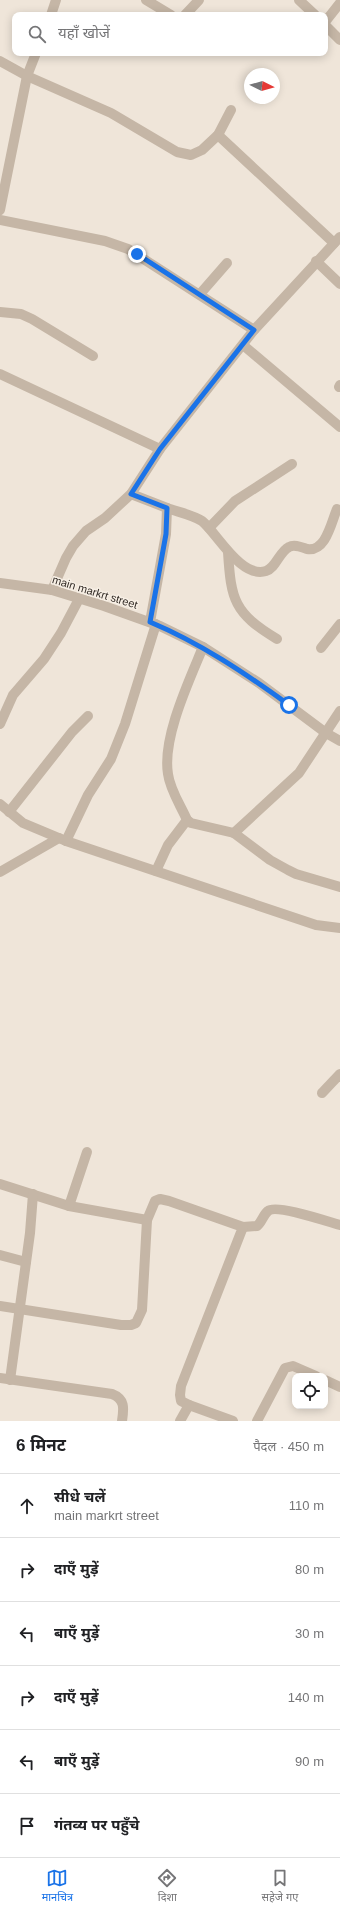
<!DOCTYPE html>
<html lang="hi">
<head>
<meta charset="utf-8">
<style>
  :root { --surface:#fff; --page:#f6f6f6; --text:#202124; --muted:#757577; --line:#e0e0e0; --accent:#1a73e8 }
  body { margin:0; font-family:Arial,"Noto Sans Devanagari",sans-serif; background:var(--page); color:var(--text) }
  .controls { position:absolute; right:12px; bottom:12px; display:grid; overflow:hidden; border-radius:8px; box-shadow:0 2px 10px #0003 }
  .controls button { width:36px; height:36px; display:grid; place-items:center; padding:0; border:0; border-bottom:1px solid var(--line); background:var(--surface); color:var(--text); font:20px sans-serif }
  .compass { position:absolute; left:244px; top:68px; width:36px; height:36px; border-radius:50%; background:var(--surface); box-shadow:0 2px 10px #0003; rotate:95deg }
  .stop { position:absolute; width:12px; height:12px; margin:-9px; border:3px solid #1a73e8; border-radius:50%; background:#fff }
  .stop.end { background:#1a73e8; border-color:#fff; box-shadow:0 1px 4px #0008 }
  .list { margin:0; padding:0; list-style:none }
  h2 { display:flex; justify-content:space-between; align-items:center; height:52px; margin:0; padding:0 16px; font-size:17px }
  h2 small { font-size:13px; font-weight:400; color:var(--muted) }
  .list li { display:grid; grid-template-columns:26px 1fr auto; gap:12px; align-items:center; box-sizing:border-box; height:64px; padding:0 16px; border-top:1px solid var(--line) }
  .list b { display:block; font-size:15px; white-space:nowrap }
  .list p { margin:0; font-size:13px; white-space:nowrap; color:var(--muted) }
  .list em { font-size:13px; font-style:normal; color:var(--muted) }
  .icon { flex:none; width:22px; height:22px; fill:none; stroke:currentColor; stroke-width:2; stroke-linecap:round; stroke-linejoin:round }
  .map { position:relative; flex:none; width:340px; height:1421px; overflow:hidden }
  .search { position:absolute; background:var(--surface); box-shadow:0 2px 10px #0003; left:12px; right:12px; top:12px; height:44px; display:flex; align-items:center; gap:10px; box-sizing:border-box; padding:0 14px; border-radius:8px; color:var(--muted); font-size:15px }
  .sheet { height:436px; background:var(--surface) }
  nav { display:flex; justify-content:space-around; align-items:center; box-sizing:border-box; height:56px; border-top:1px solid var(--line); background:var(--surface); font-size:11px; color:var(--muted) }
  nav a { display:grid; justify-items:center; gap:2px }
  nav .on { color:var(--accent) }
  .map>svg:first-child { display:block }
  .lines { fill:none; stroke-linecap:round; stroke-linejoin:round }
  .minor { stroke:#c5b6a6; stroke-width:10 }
  .route { stroke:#1a73e8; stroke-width:5 }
  .labels { text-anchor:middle; stroke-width:3; stroke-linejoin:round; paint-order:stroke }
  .street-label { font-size:11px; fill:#322b26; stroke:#f7efe5 }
</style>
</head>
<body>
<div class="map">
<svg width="340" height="1421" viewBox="0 0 340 1421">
  <rect width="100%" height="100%" fill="#efe5d9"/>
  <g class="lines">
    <!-- minor -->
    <g class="minor">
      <path d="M146,0L171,15"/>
      <path d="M299,0L315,15"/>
      <path d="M51,15L56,0"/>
      <path d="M185,15L199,0"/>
      <path d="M325,22L340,3"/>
      <path d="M325,25L340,40"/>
      <path d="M0,61L27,76L111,113L177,152L191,155L202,150L218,135L231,110"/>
      <path d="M218,135L334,243"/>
      <path d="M0,210L27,76L36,53"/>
      <path d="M0,220L105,241L128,249L254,330"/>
      <path d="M316,261L340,284"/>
      <path d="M200,294L227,263"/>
      <path d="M0,312L21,314L32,319L93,356"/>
      <path d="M243,345L340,427"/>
      <path d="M0,374L160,449"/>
      <path d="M339,387L340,385"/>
      <path d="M131,494L167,508L166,534L150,622"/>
      <path d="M167,508C178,512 193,515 202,521C217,533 241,579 266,571C276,568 279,552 289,547C294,544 301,547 307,549C326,552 331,523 337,509"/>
      <path d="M209,528L235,501L292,464"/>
      <path d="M228,552C231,600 234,613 277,639"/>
      <path d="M0,583L52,590L104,606L160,626L203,647L259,683L326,733L340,741"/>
      <path d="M52,590L66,558L73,546L86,531L105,518L131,494L160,449L254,330L340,237"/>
      <path d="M321,648L340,624"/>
      <path d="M0,724L13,695L44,659L61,633L79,599"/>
      <path d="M0,804L23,823L66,841L316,925L340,928"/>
      <path d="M9,812L72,732L88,716"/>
      <path d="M187,820C181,806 170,790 168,774C162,738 189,681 203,647"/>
      <path d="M234,833L299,773L340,711"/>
      <path d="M66,841L88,795L111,759L125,724L156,624"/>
      <path d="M156,871L168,845L187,820L191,823L234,833L270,860L288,870L296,874L340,887"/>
      <path d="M0,872L59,838"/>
      <path d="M322,1093L340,1074"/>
      <path d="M0,1184L69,1206L147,1220"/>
      <path d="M69,1206L87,1152"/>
      <path d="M243,1227L257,1226C262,1222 263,1215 268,1211C276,1204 329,1222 340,1225"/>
      <path d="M0,1255L26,1262"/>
      <path d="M0,1306L121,1325H131L136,1323L142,1310L147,1220L155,1201L160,1199L169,1201L243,1227L181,1386L180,1395L181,1401L189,1405L180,1421"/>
      <path d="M0,1378L112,1394C125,1399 124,1408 122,1421"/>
      <path d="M10,1380L30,1233L33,1194"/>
      <path d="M325,1380L340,1387"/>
      <path d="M189,1405L233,1421"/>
      <path d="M257,1421L285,1368L293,1366L316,1376"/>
    </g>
  </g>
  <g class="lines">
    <!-- route -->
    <path class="route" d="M137,254L254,330L160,449L131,494L167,508L166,534L150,622C200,643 245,673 289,705"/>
  </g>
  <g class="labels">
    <!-- street labels -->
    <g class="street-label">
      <text transform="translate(95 592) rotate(17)" y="4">main markrt street</text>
    </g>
  </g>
</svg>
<div class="controls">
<button><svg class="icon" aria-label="locate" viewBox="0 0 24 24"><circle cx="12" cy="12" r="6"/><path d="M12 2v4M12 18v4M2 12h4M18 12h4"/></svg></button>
</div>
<svg class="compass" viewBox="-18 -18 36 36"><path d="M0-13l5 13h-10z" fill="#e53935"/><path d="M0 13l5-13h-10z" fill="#757577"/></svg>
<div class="stop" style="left:289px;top:705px"></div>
<div class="stop end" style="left:137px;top:254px"></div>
<div class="search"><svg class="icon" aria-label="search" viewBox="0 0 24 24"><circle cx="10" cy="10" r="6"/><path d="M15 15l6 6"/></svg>यहाँ खोजें</div>
</div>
<section class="sheet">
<h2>6 मिनट<small>पैदल · 450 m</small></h2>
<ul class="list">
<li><svg class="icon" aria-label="ahead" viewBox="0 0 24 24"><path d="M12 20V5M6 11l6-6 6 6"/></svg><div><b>सीधे चलें</b><p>main markrt street</p></div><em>110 m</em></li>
<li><svg class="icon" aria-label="right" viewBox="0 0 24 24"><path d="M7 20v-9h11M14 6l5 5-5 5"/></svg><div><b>दाएँ मुड़ें</b></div><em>80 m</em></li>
<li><svg class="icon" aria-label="left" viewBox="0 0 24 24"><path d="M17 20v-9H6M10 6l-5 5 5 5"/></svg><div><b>बाएँ मुड़ें</b></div><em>30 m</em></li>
<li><svg class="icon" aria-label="right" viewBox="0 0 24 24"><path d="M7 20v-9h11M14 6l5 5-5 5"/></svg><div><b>दाएँ मुड़ें</b></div><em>140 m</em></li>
<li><svg class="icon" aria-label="left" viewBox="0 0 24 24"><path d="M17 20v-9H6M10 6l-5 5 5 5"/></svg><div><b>बाएँ मुड़ें</b></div><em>90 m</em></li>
<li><svg class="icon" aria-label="arrive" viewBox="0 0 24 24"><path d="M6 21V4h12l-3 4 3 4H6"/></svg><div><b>गंतव्य पर पहुँचे</b></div></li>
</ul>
</section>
<nav>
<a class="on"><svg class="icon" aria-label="map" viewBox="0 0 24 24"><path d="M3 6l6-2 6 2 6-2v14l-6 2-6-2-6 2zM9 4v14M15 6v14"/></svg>मानचित्र</a>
<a><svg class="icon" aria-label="directions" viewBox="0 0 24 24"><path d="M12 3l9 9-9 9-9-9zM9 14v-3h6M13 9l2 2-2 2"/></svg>दिशा</a>
<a><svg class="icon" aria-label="saved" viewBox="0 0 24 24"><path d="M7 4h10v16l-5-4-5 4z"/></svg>सहेजे गए</a>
</nav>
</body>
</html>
